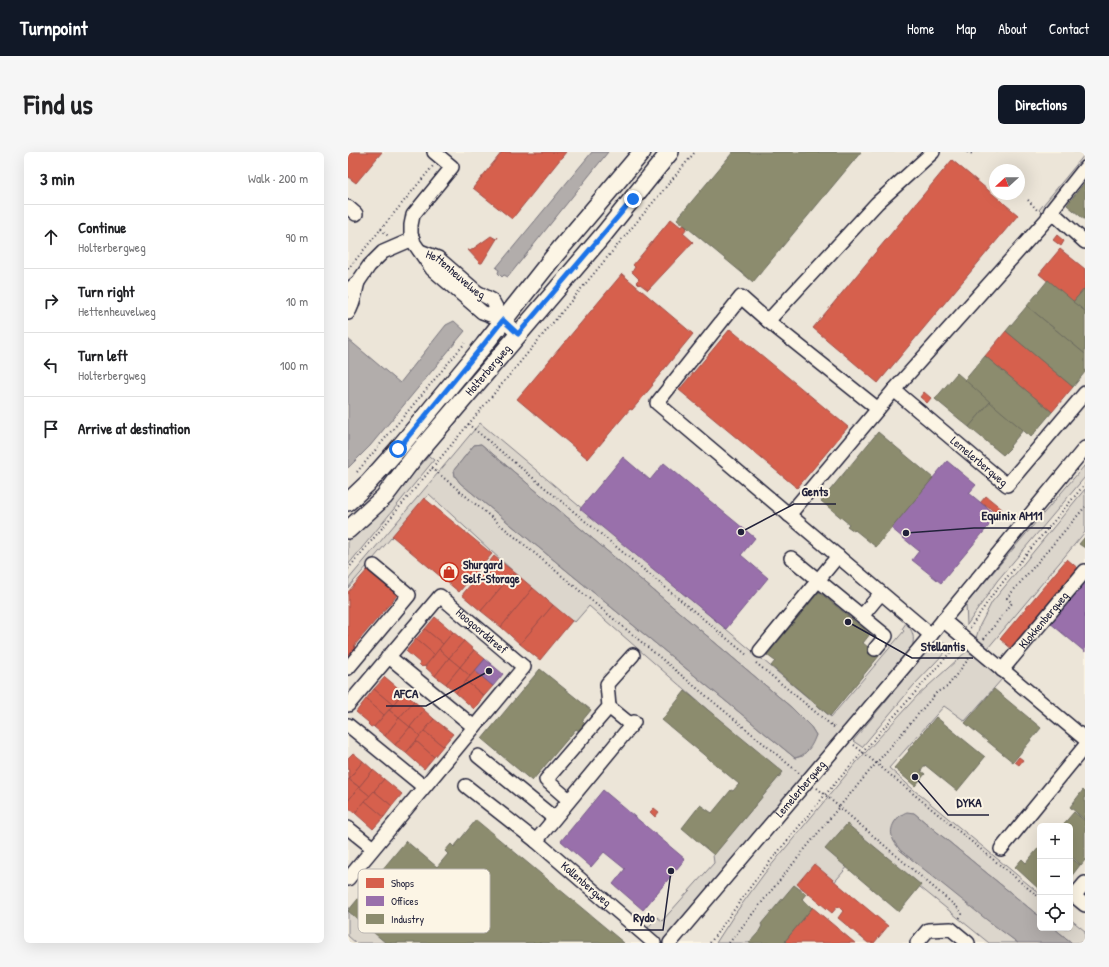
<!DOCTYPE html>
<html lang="en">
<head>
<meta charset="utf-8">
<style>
  :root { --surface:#fff; --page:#f6f6f6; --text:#202124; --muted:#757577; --line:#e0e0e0; --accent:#111827 }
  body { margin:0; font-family:"Patrick Hand",sans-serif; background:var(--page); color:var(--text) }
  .controls { position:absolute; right:12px; bottom:12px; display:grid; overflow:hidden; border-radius:6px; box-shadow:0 4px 16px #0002 }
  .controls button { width:36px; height:36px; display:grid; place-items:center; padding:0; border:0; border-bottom:1px solid var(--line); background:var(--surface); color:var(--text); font:20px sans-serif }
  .compass { position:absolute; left:641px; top:12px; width:36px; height:36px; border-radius:50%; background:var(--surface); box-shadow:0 4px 16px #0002; rotate:249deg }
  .stop { position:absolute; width:12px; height:12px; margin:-9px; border:3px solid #1a73e8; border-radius:50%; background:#fff }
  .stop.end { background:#1a73e8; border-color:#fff; box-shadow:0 1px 4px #0008 }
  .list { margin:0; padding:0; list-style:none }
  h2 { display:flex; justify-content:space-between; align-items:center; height:52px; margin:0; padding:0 16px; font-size:17px }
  h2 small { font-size:13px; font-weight:400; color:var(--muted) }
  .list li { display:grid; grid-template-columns:26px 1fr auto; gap:12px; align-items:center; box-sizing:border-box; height:64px; padding:0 16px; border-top:1px solid var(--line) }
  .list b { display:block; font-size:15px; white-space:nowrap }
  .list p { margin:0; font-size:13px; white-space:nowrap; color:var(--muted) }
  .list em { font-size:13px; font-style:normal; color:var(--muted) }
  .icon { flex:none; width:22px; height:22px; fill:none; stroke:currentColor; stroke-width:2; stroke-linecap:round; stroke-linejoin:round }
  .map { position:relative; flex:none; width:737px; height:791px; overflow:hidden; border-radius:6px }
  header { display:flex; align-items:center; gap:24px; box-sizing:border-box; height:56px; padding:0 20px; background:var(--accent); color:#fff }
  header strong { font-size:19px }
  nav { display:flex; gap:22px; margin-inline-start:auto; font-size:14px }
  .intro { display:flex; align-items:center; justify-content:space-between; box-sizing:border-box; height:96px; padding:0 24px }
  h1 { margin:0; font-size:28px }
  .button { padding:10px 18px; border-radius:6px; background:var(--accent); color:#fff; font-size:14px; font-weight:700 }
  main { display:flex; gap:24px; padding:0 24px }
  aside { flex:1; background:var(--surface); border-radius:6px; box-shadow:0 4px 16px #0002 }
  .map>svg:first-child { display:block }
  .built { fill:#ece5d8; fill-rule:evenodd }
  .green { fill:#dcd6cc; stroke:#7f7c84; fill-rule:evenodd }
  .water { fill:#b2adab; stroke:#78757e }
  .shops { fill:#d6604d; stroke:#a04d48 }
  .offices { fill:#9970ab; stroke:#755989 }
  .industry { fill:#8c8c6e; stroke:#6c6c5f }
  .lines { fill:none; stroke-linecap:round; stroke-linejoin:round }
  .minor-casing { stroke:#22223b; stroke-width:16 }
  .major-casing { stroke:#22223b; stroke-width:20 }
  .path { stroke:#22223b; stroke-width:2; stroke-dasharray:1 3; stroke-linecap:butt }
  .minor { stroke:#fcf5e5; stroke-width:13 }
  .major { stroke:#fcf5e5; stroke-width:17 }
  .route { stroke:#1a73e8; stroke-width:5 }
  .labels { text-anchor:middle; stroke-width:4; stroke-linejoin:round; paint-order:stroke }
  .street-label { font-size:12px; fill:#22223b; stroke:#fcf5e5 }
  .poi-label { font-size:12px; font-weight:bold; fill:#22223b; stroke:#fcf5e5; text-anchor:start }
  .key { fill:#fcf5e5; stroke:#bbb6b2; stroke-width:1 }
  .key-label { font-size:11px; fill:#22223b }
  .leader { fill:none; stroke:#22223b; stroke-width:1.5 }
  .callout-dot { fill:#22223b; stroke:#fcf5e5; stroke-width:1.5 }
  .callout-label { font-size:13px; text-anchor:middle; font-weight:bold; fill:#22223b; stroke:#fcf5e5; stroke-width:4; stroke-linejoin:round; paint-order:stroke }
</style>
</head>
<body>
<header>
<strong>Turnpoint</strong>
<nav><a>Home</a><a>Map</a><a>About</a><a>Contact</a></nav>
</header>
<div class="intro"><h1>Find us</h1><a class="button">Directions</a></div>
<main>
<aside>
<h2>3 min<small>Walk · 200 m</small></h2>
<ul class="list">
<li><svg class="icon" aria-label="ahead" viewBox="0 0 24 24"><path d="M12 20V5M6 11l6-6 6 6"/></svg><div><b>Continue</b><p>Holterbergweg</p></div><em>90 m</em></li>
<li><svg class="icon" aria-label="right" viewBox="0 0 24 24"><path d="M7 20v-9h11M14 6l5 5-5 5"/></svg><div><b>Turn right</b><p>Hettenheuvelweg</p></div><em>10 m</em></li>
<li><svg class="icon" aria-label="left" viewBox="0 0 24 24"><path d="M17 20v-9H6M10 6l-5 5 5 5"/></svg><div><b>Turn left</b><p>Holterbergweg</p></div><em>100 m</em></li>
<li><svg class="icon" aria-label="arrive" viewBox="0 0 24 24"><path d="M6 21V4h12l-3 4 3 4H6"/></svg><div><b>Arrive at destination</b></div></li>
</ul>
</aside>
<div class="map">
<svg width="737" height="791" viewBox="0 0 737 791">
  <rect width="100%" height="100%" fill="#fcf5e5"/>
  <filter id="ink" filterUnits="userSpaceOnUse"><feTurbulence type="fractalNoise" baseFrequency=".025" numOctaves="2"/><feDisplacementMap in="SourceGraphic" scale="8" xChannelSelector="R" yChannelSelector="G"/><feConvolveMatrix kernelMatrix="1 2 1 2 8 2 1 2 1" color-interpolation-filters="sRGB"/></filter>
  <g filter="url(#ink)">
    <!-- built -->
    <path class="built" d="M0,0H737V791H0ZM647,18H671V42H647ZM692,674H722V776H692Z"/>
    <!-- green -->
    <g class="green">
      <path d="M737,2V9L700,54L696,63L691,58Z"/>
      <path d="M132,271L483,565L556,479L554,477L558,471C565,479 567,485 564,496L318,791H313L298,778L309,765L314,769L366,711L365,703L433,622L241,454L227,470L215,465L81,342L0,436V428ZM133,292L444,556L463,575L468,583L455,604L447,606L112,331L107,324L106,318L126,293Z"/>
      <path d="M81,304L86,308L0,413V387L54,334Z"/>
      <path d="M737,313V325L649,429L619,473L618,452Z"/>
      <path d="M737,337V380L640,496L628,486L632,473L644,450Z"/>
      <path d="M588,488L603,494L566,533L514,595L505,589Z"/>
      <path d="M620,498L654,527L617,569L596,554L541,616L566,638L692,742V765L566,661L552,663L546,671V689L552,698L670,791H641L519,692L472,747L457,734L407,791H368L386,763L416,722L508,611L569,544Z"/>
      <path d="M0,755L44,791H8L0,784Z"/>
      <path d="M722,767L737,779V791H724L706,776H722Z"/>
    </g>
    <!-- water -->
    <g class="water">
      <path d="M244,0H260L160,125L156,123L154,125L150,121L151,118L148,116Z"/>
      <path d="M106,169L117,179L22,294L0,316V187L52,231L98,173Z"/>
      <path d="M133,292L444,556L463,575L468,583C464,594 459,603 447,606L112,331L107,324L106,318L126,293Z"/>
      <path d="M559,660L566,661L692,765V776H706L724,791H670L639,768L552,698C549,693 545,690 544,684C541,674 550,663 559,660Z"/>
    </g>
    <!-- shops -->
    <g class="shops">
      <path d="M0,0H34L8,31L0,25Z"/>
      <path d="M154,0H218L164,67L125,36Z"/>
      <path d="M604,8L670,63L530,231L465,176Z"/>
      <path d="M323,67L333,75L336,73L339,76L335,81L345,90L300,138L292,132L291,133L288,130L291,127L284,120L287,115L285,113Z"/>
      <path d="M709,83L716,89L713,94L705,88Z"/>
      <path d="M143,84L148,87L150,85L134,111H132L119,97L122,99Z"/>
      <path d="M712,97L737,117V136L725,150L691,122Z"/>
      <path d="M274,122L345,182L304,232L305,233L284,258L282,257L240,307L169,247Z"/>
      <path d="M382,177L500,275L449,336L331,238Z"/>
      <path d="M658,179L725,235L704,260L637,204Z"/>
      <path d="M576,240L583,246L579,251L572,245Z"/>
      <path d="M638,344L654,357L650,363L637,352L636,354L632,351Z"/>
      <path d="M76,346L144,402L111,440L44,384Z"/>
      <path d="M146,404L166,420L133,459L114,443Z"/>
      <path d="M719,407L732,418L665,498L652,487Z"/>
      <path d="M20,417L50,442L6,494L8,496L0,506V440Z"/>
      <path d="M166,420L185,436L153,475L133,459Z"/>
      <path d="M185,436L205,453L172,492L153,475Z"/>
      <path d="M205,453L224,469L192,508L172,492Z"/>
      <path d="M87,465L105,480L95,492L77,477Z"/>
      <path d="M77,477L95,492L87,503L68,487Z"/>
      <path d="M105,480L116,489L101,506L91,497Z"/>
      <path d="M68,487L87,503L76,515L75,514L74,515L71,512L72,511L58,499Z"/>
      <path d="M116,489L126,498L112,515L101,506Z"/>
      <path d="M91,497L101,506L87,524L77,515Z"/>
      <path d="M126,498L137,507L122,524L112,515Z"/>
      <path d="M101,506L112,515L98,532L87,524Z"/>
      <path d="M112,515L122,524L108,541L98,532Z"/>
      <path d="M127,519L145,534L136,544L118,529Z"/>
      <path d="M37,525L55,540L45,553L26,537Z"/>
      <path d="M118,529L136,544L126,557L108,541Z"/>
      <path d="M26,537L45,553L36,563L18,547Z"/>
      <path d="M55,540L66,549L51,566L41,558Z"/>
      <path d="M18,547L36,563L26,575L25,574L23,575L20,572L21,571L20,570L8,560Z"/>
      <path d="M66,549L76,558L62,575L51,566Z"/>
      <path d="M41,558L51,566L37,584L26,575Z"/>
      <path d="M76,558L86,567L72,584L62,575Z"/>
      <path d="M51,566L62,575L47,593L37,584Z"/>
      <path d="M86,567L105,582L95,594L76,579Z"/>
      <path d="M62,575L72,584L58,601L47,593Z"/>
      <path d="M76,579L95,594L86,605L68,589Z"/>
      <path d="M68,589L86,605L76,617L58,601Z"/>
      <path d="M5,601L15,609L1,627L0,606Z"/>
      <path d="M671,605L675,608L671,613L667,610Z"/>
      <path d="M15,609L25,618L11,635L1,627Z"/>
      <path d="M25,618L36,627L22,644L11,635Z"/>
      <path d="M0,627L11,635L0,649Z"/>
      <path d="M36,627L54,642L44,654L26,639Z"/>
      <path d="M11,635L22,644L7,661L0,655V649Z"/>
      <path d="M26,639L44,654L36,665L17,649Z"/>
      <path d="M17,649L36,665L25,677L7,661Z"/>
      <path d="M306,656L311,660L307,665L302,660Z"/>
      <path d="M466,712L540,774L526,791H520L490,766L495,759L490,754L484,761L449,732Z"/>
      <path d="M463,754L464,755L507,791H439L437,789L464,756Z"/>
    </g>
    <!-- offices -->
    <g class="offices">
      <path d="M275,305L302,328L316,311L407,386L393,403L420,426L378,477L232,357Z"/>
      <path d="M599,309L628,333L621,341L649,364L593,431L564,408L571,399L543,376Z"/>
      <path d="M737,427V500L701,470Z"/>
      <path d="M137,507L155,522L145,534L127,519Z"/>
      <path d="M255,638L337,707L295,758L265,732L277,717L256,700L243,715L213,689Z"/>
    </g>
    <!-- industry -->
    <g class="industry">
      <path d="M385,0H513L405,130L329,67Z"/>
      <path d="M737,30V68L719,53Z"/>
      <path d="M700,128L737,159V202L679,154Z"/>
      <path d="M737,136V159L725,150Z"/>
      <path d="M679,154L737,202V220L725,235L658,179Z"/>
      <path d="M637,204L704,260L683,285L616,229Z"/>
      <path d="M609,221L642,250L621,275L587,247Z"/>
      <path d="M642,250L675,278L662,294L663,295L655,303L621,275Z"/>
      <path d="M530,280L585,326L528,395L507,378L506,379L499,374L501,372L473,349Z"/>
      <path d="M737,385V396L731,392Z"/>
      <path d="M471,440L522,482L515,491L531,504L482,564L423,514L427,509L419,503Z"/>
      <path d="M192,517L243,558L234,569L237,572L231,579L228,577L184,629L134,587Z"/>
      <path d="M646,537L693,576L665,610L617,571Z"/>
      <path d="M337,539L435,620L366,703L334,676L352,653L364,661L383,638L385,639L391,632L314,568Z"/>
      <path d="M588,565L637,605L609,639L577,613L573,619L577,622L567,634L546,616L561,599L560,598Z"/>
      <path d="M735,638L737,640V668L722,655Z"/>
      <path d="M726,660L737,669V708L733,713L722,703V674H714Z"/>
      <path d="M128,668L276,791H38L0,759L58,689L89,715L100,702L97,699L103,692L106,695Z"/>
      <path d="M499,672L573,733L551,760L477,697Z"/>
      <path d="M692,694V738L667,715L674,707L678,711Z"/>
      <path d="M722,705L732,713L722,726Z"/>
      <path d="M446,733L458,742L454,747L464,756L437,789L439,791H401L410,781L414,774L413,772Z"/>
    </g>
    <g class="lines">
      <defs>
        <g id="minor">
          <path d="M86,0L104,15L65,63L63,73V82L66,91L84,117L134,160L155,168"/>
          <path d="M0,55L8,62"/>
          <path d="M703,59L737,90"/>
          <path id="s1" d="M72,99L90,106L129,140L144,148L155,168L170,182"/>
          <path d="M0,138L10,130L21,114L35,100L65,87"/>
          <path d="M0,161C6,153 7,141 10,130"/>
          <path d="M420,169L529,51L585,0"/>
          <path id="s2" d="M546,238L659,333L737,241"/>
          <path d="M530,257L420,169L393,145L309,251L583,483"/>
          <path d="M441,363L546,238L699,67L703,59L737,16"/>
          <path d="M443,406L538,484L527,497"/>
          <path d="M514,464L533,441"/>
          <path d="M595,468L737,587"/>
          <path d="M412,499L490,404"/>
          <path d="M40,504L126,575"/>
          <path d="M0,516L61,443L26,414"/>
          <path id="s3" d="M654,518L737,419"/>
          <path id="s4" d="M0,553L92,444L176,515L0,727"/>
          <path d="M261,555L283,573"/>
          <path d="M0,573L76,635"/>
          <path d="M130,604L206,666"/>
          <path id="s5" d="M118,634L188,689L306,791"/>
          <path d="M221,648L198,628L261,555L259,532L285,503"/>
          <path d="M0,676L25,696"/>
          <path d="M188,689L286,570"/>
          <path d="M653,697L737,594"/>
          <path d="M737,731L726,744L737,753"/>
          <path id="s6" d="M322,791L583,483L737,296"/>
          <path d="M569,791L580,778L603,777L620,791"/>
        </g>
        <g id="major">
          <path d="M0,350L20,331L50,297L136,193L207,103L294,0"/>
          <path id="s7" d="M0,378L36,345L67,304L256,82L322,0"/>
        </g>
      </defs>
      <!-- minor casing -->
      <use href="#minor" class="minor-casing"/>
      <!-- major casing -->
      <use href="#major" class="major-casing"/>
      <!-- path -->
      <g class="path">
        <path d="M619,0L625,2"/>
        <path d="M680,48L690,59"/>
        <path d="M33,77L41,85"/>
        <path d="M0,117L85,14"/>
        <path d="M120,272L400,504"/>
        <path d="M84,316L451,621"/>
        <path d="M9,320L117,191"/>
        <path d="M0,417L347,0"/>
        <path d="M622,476L645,442L737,332"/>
        <path d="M636,487L664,451L659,446L737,355"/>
        <path d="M408,511L488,577"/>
        <path d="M506,593L692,746"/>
        <path d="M469,636L611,757L614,762L611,767"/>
        <path d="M362,791L411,723L477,643L607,495"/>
        <path d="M381,791L491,655L589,540L599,535L622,505"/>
      </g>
      <!-- minor -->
      <use href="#minor" class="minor"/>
      <!-- major -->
      <use href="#major" class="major"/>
    </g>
  </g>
  <g class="lines" filter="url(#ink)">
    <!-- route -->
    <path class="route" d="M50,297L136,192L155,168L170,182L285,47"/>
  </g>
  <!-- icons -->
  <defs>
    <symbol id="shop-ring" viewBox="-11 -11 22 22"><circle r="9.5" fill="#fcf5e5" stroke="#c8321e" stroke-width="1.5"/><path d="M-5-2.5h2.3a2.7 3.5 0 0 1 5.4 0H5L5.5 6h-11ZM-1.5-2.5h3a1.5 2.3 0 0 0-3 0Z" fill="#c8321e"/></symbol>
  </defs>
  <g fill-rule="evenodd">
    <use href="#shop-ring" x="90" y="409" width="22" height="22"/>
  </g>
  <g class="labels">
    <!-- street labels -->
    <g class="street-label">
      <text dy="4" stroke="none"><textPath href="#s1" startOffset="43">Hettenheuvelweg</textPath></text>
      <text dy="4" stroke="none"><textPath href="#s7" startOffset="213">Holterbergweg</textPath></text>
      <text dy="4" stroke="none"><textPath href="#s2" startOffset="111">Lemelerbergweg</textPath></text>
      <text dy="4" stroke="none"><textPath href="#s3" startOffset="65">Klokkenbergweg</textPath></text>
      <text dy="4" stroke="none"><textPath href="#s4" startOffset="197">Hoogoorddreef</textPath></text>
      <text dy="4" stroke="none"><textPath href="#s6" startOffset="202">Lemelerbergweg</textPath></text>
      <text dy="4" stroke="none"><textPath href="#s5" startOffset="155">Kollenbergweg</textPath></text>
    </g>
    <!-- poi labels -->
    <g class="poi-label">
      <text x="115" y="417">Shurgard<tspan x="115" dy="14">Self-Storage</tspan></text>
    </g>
  </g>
  <!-- legend -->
  <rect x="10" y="717" width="132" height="64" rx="6" class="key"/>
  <rect x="18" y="726" width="18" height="10" fill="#d6604d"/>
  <rect x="18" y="744" width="18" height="10" fill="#9970ab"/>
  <rect x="18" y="762" width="18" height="10" fill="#8c8c6e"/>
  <g class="key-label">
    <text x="43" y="735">Shops</text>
    <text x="43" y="753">Offices</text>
    <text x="43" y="771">Industry</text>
  </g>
  <!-- callouts -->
  <path class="leader" d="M393 380L446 352H488M558 381L626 376H703M500 470L564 506H625M141 519L78 554H38M567 625L600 663H641M323 719L315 778H277"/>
  <g class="callout-dot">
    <circle cx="393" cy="380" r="4"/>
    <circle cx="558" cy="381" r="4"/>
    <circle cx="500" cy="470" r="4"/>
    <circle cx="141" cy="519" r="4"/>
    <circle cx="567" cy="625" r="4"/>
    <circle cx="323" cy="719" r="4"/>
  </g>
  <g class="callout-label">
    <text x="467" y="344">Gents</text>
    <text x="664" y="368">Equinix AM11</text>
    <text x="595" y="499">Stellantis</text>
    <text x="58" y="546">AFCA</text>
    <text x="621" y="655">DYKA</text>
    <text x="296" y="770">Rydo</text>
  </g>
</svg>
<div class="controls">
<button>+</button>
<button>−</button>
<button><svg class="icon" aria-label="locate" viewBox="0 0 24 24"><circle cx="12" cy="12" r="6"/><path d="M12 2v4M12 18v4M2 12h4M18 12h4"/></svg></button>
</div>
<svg class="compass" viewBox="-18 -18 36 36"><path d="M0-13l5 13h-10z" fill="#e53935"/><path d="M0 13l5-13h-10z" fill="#757577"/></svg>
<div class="stop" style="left:50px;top:297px"></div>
<div class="stop end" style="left:285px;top:47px"></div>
</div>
</main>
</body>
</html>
